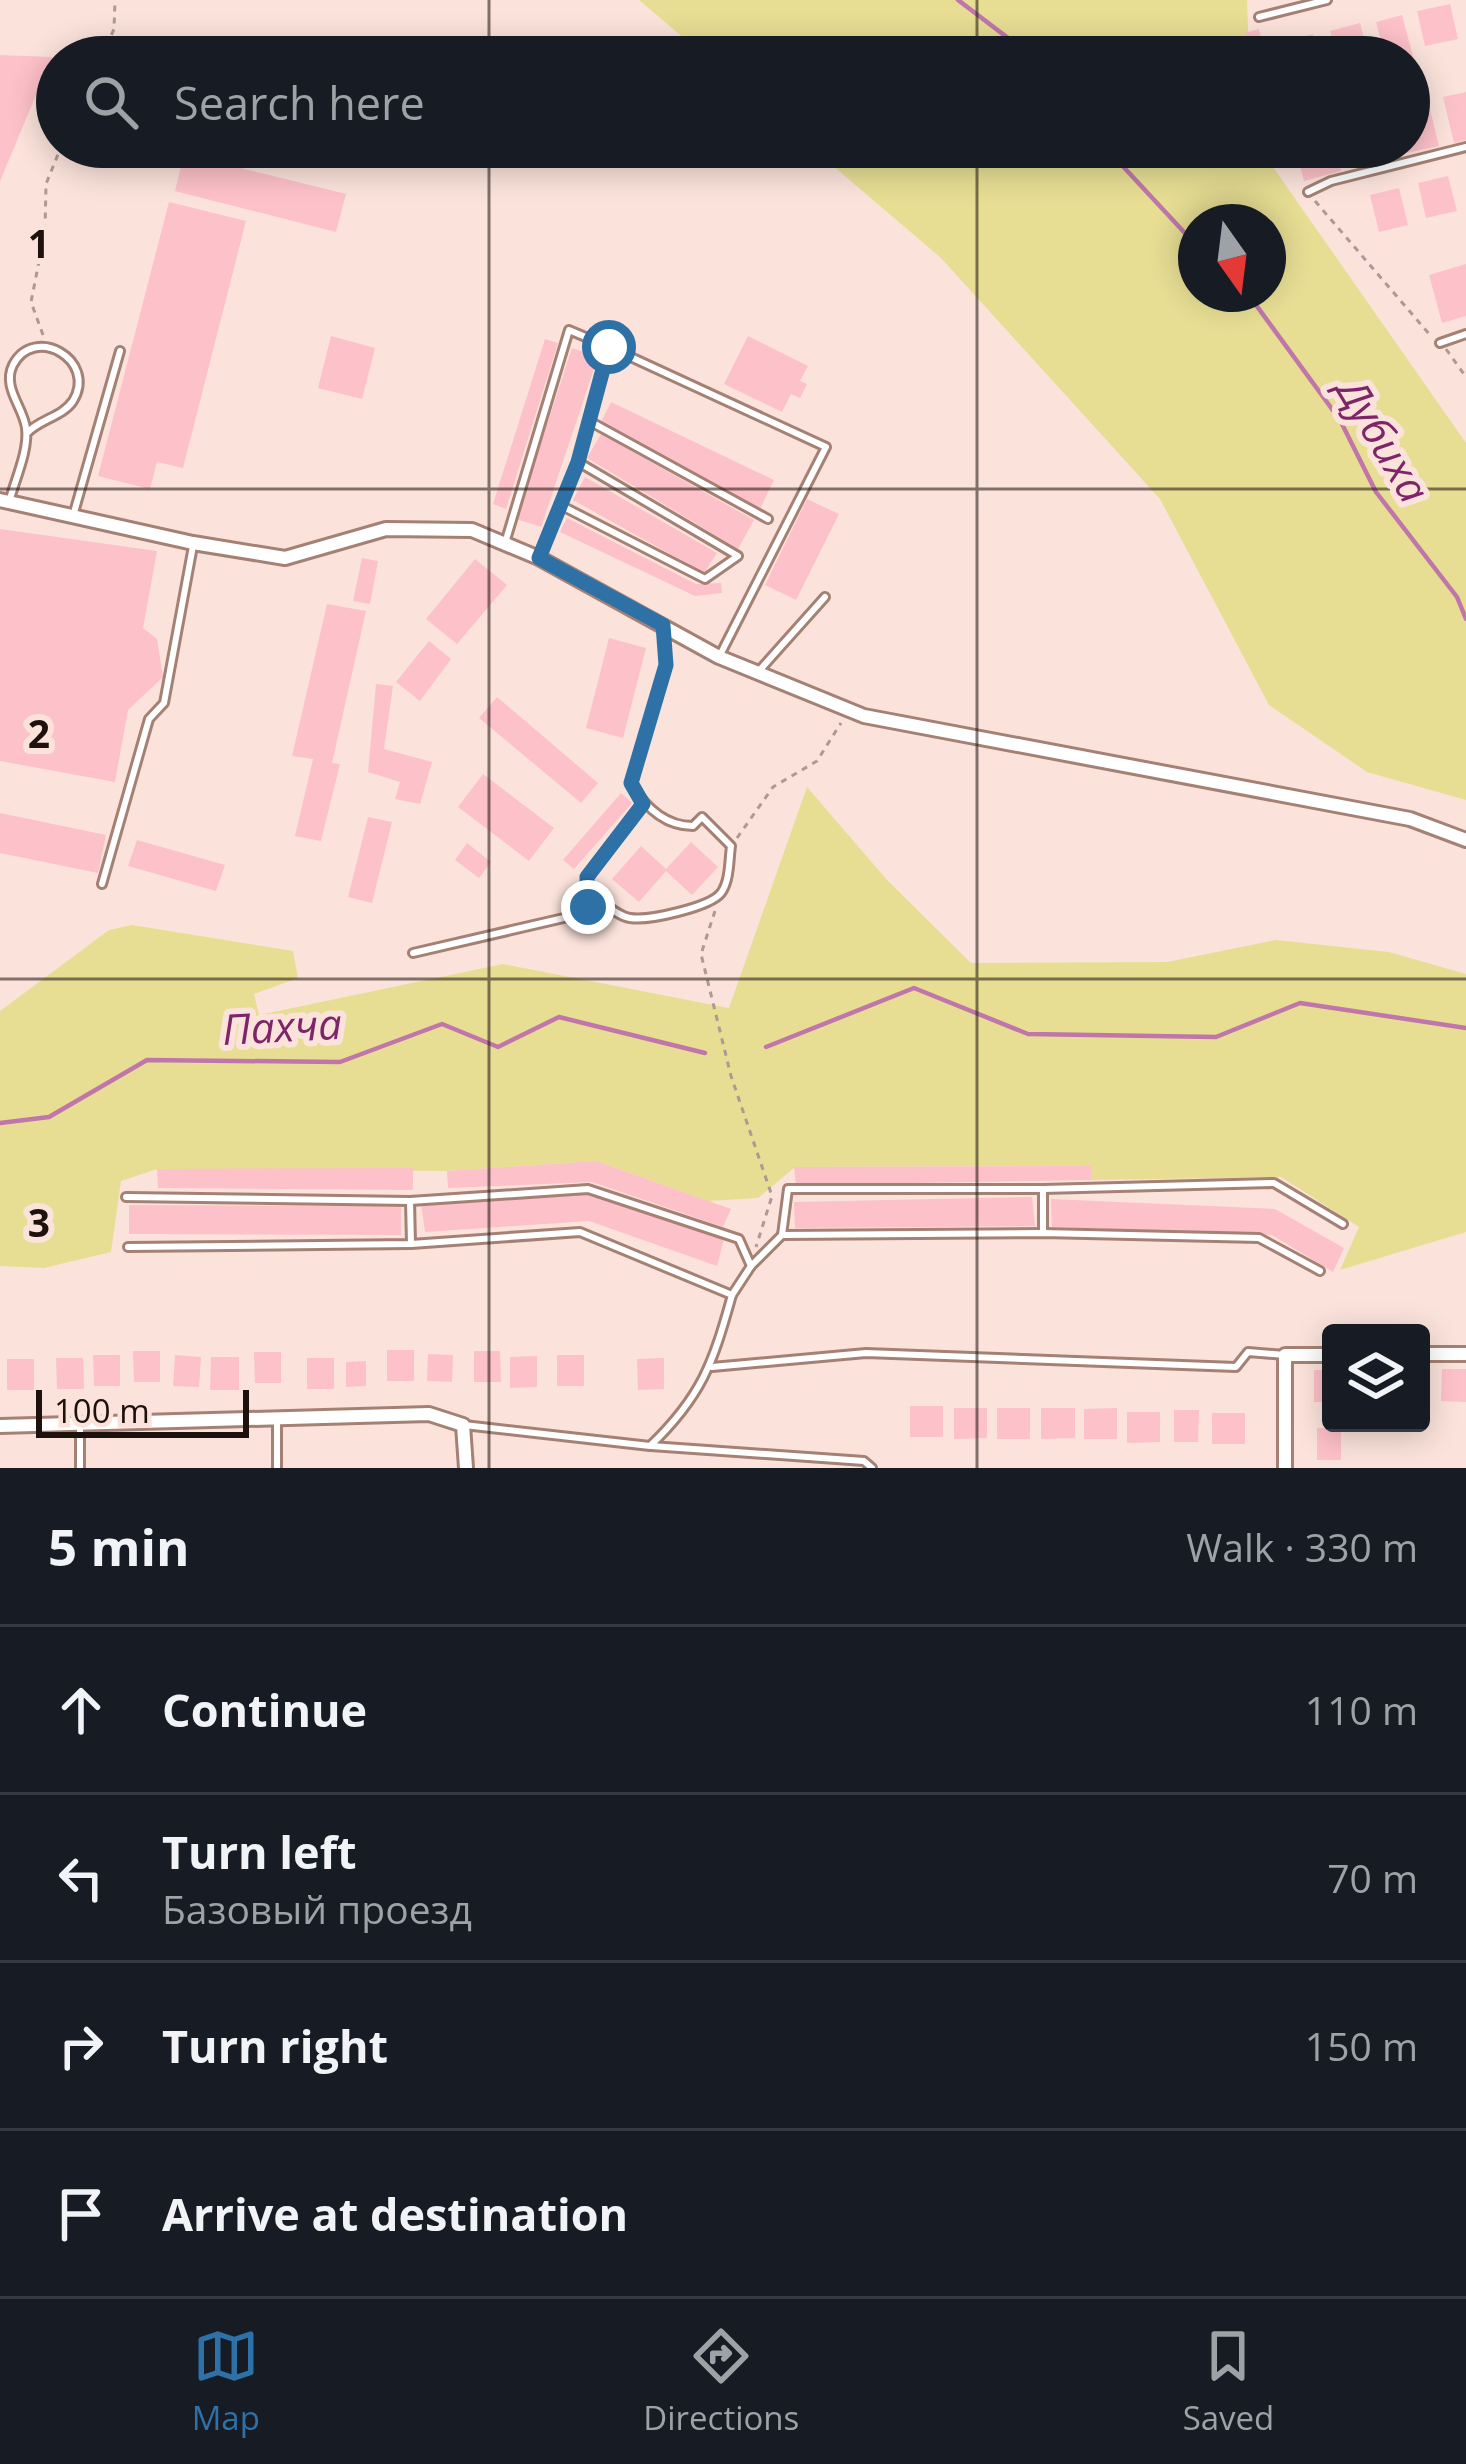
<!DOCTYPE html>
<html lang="en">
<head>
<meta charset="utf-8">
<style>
  :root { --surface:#171b24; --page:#242831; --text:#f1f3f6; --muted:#9ea1a6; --line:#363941; --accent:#2d71a6 }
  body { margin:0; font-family:"Open Sans",sans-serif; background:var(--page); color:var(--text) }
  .controls { position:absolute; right:36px; bottom:36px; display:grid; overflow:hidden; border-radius:12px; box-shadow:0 6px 30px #0003 }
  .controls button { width:108px; height:108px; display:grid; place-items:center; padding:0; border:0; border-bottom:3px solid var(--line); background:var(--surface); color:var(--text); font:60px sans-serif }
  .compass { position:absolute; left:1178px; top:204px; width:108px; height:108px; border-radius:50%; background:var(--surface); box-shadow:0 6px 30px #0003; rotate:166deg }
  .scale { position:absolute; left:36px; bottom:30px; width:213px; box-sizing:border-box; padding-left:12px; border:6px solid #1e110d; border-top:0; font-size:33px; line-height:42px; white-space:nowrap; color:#1e110d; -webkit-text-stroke:9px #fbe3db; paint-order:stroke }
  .stop { position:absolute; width:36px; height:36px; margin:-27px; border:9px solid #2d71a6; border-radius:50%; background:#fff }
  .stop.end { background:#2d71a6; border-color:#fff; box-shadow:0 3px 12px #0008 }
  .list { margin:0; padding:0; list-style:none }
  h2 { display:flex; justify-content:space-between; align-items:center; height:156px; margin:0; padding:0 48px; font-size:51px }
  h2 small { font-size:39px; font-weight:400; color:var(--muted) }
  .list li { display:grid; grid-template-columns:78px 1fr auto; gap:36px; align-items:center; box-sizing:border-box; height:168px; padding:0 48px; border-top:3px solid var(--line) }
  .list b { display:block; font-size:45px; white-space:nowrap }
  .list p { margin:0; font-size:39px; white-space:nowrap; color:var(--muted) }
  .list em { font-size:39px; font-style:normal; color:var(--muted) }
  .icon { flex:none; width:66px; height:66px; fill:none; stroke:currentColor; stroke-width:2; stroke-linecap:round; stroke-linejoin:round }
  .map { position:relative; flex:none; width:1466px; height:1468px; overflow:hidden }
  .search { position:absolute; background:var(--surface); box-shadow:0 6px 30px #0003; left:36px; right:36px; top:36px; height:132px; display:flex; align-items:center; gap:30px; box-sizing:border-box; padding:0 42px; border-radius:66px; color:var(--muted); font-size:45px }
  .sheet { height:828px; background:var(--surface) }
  nav { display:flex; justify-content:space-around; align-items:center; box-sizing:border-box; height:168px; border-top:3px solid var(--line); background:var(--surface); font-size:33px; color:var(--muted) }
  nav a { display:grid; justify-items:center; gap:6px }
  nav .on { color:var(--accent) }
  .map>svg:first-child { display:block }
  .green { fill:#e7de94; fill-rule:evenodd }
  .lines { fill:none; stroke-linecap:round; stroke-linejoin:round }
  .stream { stroke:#c076aa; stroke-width:4.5 }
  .building { fill:#fdc1c9 }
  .service-casing { stroke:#a48174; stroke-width:12 }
  .minor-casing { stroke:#a48174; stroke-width:18 }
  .path { stroke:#ae9993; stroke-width:3; stroke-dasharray:6 6; stroke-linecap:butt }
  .service { stroke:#fff; stroke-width:6 }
  .minor { stroke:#fff; stroke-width:12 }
  .route { stroke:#2d71a6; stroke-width:15 }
  .grid { fill:none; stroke:#1e110d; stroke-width:3; stroke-opacity:0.55 }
  .labels { text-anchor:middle; stroke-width:12; stroke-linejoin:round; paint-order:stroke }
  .water-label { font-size:42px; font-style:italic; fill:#7e2569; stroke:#fbe3db }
  .grid-label { font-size:39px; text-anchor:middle; font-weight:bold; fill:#1e110d; stroke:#fbe3db; stroke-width:12; stroke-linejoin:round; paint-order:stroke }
</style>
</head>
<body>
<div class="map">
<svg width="1466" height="1468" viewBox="0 0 1466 1468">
  <rect width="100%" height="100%" fill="#fbe3db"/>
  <!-- green -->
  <g class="green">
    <path d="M639,0H1247L1249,57H706Z"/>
    <path d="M811,147H1259L1466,443V800L1367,772L1269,705L1160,499L941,258ZM1268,222V294H1196V222Z"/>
    <path d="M807,787L887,880L971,963L1167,962L1276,940L1389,952L1466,974V1232L1340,1270L1359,1227L1281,1177L1091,1180L1090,1166L795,1167L758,1198L708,1201L596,1161L447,1171L157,1169L121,1181L111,1252L44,1268L0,1266V1011L109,930L132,925L293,951L298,978L254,994L259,1015L503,964L729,1008Z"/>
  </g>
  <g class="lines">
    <!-- stream -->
    <g class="stream">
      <path d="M958,0L1033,57"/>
      <path d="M1105,147L1196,245"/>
      <path d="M1248,294L1340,420L1376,492L1457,597L1466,619"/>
      <path d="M766,1047L914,988L1028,1034L1216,1037L1300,1003L1466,1028"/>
      <path d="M0,1123L49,1117L147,1060L340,1062L442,1024L498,1047L559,1017L705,1053"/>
    </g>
  </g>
  <!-- building -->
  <g class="building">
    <path d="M1450,4L1458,39L1425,46L1417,11Z"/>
    <path d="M1402,15L1414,60L1409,61V57H1385L1376,22Z"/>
    <path d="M1360,23L1369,57H1337L1330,31Z"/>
    <path d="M1259,29L1266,57H1251L1245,33Z"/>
    <path d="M1313,34L1318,57H1287L1283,41Z"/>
    <path d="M0,55L52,57L0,181Z"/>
    <path d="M1466,92V140L1454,143L1443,97Z"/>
    <path d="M1428,101L1439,146L1406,153L1409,105Z"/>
    <path d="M1295,147H1335L1341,171L1304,181Z"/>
    <path d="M1353,147H1387L1389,158L1357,165Z"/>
    <path d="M184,154L346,194L336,232L175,191Z"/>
    <path d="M1448,176L1457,211L1426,218L1418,183Z"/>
    <path d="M1399,188L1408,225L1379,232L1370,195Z"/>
    <path d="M169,202L246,221L183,468L157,462L150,489L98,476Z"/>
    <path d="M1466,264V316L1442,323L1429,275Z"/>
    <path d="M331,336L375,348L362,399L318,388Z"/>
    <path d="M748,336L808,366L800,381L807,384L800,398L791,394L782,412L724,384Z"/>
    <path d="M545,339L558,343L506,509L493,504Z"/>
    <path d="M572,348L598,357L541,527L516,519Z"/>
    <path d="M611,402L774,480L760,509L601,422Z"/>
    <path d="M601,434L754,520L738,549L587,458Z"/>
    <path d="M585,477L717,553L704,573L573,500Z"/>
    <path d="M807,499L839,514L796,600L765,585Z"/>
    <path d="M567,518L696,584L721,583L722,593L695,596L560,532Z"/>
    <path d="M0,529L157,551L143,628L157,639L163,677L128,710L115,782L0,761Z"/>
    <path d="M362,558L378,561L370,604L353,601Z"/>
    <path d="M475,559L507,585L457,644L426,619Z"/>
    <path d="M327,604L366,611L332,763L340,764L321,841L295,836L313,759L292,756Z"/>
    <path d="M609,638L646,648L623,738L586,728Z"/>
    <path d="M429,641L451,659L420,701L396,682Z"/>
    <path d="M376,684L393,686L384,749L432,762L420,804L395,799L400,782L368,772Z"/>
    <path d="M497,697L598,783L581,803L479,718Z"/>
    <path d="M483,774L554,828L529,861L458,807Z"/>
    <path d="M621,793L632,803L574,869L563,860Z"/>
    <path d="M0,813L106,835L98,873L0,853Z"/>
    <path d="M368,817L392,822L372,903L348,897Z"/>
    <path d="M137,840L225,865L216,891L128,866Z"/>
    <path d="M691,842L718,867L692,895L666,871L639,902L612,879L641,846L666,869Z"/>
    <path d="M467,843L491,862L479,878L455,860Z"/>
    <path d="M596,1161L731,1209L723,1227L592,1182L448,1188L447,1171Z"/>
    <path d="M1091,1166V1180L796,1185L794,1167Z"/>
    <path d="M413,1168V1190L158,1188L157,1169Z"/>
    <path d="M583,1194L724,1239L717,1266L589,1221L425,1232L421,1204Z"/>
    <path d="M1032,1197L1035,1226L795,1228L794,1202Z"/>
    <path d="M1051,1199L1275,1209L1344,1248L1333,1272L1272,1235L1052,1227Z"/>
    <path d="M129,1205L401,1206V1235L129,1234Z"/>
    <rect x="387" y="1350" width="27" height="31"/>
    <path d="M133,1351H160V1382H134Z"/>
    <path d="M474,1351H500L501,1382H474Z"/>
    <path d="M254,1352H281V1383H255Z"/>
    <path d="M428,1354L453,1355L452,1382L427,1381Z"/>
    <path d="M93,1355H120V1386H94Z"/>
    <path d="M175,1355L201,1357L199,1387L173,1386Z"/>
    <rect x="557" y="1355" width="27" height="31"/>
    <path d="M537,1356V1387L510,1388V1357Z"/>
    <path d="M211,1357H239V1390H210Z"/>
    <path d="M56,1358H83L84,1389H57Z"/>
    <rect x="307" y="1358" width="27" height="31"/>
    <path d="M664,1358V1389L638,1390L637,1359Z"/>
    <rect x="7" y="1359" width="27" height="31"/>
    <path d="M366,1361V1386L346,1387V1362Z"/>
    <path d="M1421,1369H1428L1427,1401H1421Z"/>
    <path d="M1442,1369H1466V1402L1441,1401Z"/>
    <rect x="1314" y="1370" width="17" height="32"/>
    <rect x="910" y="1406" width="33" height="31"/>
    <path d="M954,1408H987V1438L954,1439Z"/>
    <rect x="997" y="1408" width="33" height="31"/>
    <path d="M1041,1408H1075V1438L1041,1439Z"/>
    <path d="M1117,1408V1439H1084V1409Z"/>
    <path d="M1174,1410H1199L1198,1442H1174Z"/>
    <path d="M1127,1412H1160V1442L1127,1443Z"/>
    <rect x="1212" y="1413" width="33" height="31"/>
    <rect x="1317" y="1428" width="24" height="32"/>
  </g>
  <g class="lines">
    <defs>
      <g id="service">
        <path d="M1259,17L1327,0"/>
        <path d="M1308,192L1331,181L1466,147"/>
        <path d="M1440,343L1466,334"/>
        <path d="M591,422L768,519"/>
        <path d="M9,502C15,480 29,450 26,428C23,407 2,387 13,365C34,324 98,360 73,401C62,417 40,419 27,433"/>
        <path d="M562,506L705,579L738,556L578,462"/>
        <path d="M73,516L120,351"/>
        <path d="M505,543L569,330L609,347"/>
        <path d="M541,555L578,462L609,347L826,447L719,657"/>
        <path d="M758,672L825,597"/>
        <path d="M102,884L149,719L164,703L193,546"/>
        <path d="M590,893C602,901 617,916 630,918C649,921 710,907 721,893C730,881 729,860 731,846L702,817L693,826C664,826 645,807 631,783L666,665L663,627"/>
        <path d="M413,953L581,914C592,903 590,891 587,877L643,804"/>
        <path d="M126,1197L410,1201L588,1189L739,1239L751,1266"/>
        <path d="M410,1201L411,1244"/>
        <path d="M1043,1233V1189"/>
        <path d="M782,1235L788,1189H1043L1274,1183L1343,1224"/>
        <path d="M128,1247L411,1244L580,1232L732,1295C713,1363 702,1396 650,1446L464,1425"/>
        <path d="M732,1295L751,1266L782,1235L1043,1233L1259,1238L1320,1271"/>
        <path d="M712,1367L866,1353L1236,1367L1248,1352L1285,1355"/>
        <path d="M277,1420V1468"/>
        <path d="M80,1426V1468"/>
        <path d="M651,1446L864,1461L872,1468"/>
      </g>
      <g id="minor">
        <path d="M0,500L193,543L285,558L386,529L472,530L539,558L719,657L864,716L1410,819L1466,840"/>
        <path d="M1421,1354H1466"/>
        <path d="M0,1426L429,1414L463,1425L466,1468"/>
        <path d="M1285,1468V1355H1331"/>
      </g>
    </defs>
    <!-- service casing -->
    <use href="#service" class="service-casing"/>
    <!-- minor casing -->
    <use href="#minor" class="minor-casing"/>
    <!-- path -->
    <g class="path">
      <path d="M102,57L114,29L115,0"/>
      <path d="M1315,201L1430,335"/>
      <path d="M43,335L31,302L45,231L46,184L61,147"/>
      <path d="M1446,349L1466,377"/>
      <path d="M737,838L773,787L817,761L841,723"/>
      <path d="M715,911L701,954L731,1076L772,1196L756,1247"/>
    </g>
    <!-- service -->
    <use href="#service" class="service"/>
    <!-- minor -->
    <use href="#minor" class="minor"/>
  </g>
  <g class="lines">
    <!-- route -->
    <path class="route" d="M588,907L587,877L643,804L631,783L666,665L663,625L539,558L578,462L609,347"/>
  </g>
  <!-- grid -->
  <path class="grid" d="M489,0V57M977,0V57M489,147V1468M977,147V1468M0,489H1466M0,979H1466"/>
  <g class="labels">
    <!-- water labels -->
    <g class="water-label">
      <text transform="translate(1383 440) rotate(59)" y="15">Дубиха</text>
      <text transform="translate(282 1027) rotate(-3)" y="15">Пахча</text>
    </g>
  </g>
  <g class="grid-label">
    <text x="39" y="258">1</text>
    <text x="39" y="748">2</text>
    <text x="39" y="1237">3</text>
  </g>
</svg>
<div class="controls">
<button><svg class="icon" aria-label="layers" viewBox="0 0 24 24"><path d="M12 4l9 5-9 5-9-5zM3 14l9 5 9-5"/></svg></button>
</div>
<svg class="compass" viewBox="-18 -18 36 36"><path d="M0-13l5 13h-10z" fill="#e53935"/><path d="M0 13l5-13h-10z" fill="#9ea1a6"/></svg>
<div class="scale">100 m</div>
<div class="stop" style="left:609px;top:347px"></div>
<div class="stop end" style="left:588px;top:907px"></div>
<div class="search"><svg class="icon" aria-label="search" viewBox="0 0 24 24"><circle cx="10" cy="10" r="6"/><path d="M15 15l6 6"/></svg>Search here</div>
</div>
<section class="sheet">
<h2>5 min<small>Walk · 330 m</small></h2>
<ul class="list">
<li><svg class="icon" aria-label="ahead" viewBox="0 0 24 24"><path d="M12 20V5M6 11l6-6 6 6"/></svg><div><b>Continue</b></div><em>110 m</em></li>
<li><svg class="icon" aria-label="left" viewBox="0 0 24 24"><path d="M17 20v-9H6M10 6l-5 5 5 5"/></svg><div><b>Turn left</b><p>Базовый проезд</p></div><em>70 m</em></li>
<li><svg class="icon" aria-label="right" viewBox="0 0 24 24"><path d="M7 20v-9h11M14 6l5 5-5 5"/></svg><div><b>Turn right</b></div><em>150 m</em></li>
<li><svg class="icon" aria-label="arrive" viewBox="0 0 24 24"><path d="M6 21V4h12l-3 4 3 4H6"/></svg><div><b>Arrive at destination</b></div></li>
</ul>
</section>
<nav>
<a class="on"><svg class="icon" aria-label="map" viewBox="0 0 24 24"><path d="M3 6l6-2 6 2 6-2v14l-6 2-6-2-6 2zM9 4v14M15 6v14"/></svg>Map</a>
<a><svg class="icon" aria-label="directions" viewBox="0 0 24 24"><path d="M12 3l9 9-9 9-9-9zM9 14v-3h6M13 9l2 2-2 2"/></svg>Directions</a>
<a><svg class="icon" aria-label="saved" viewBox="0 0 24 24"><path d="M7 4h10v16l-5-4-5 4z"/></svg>Saved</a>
</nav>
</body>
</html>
